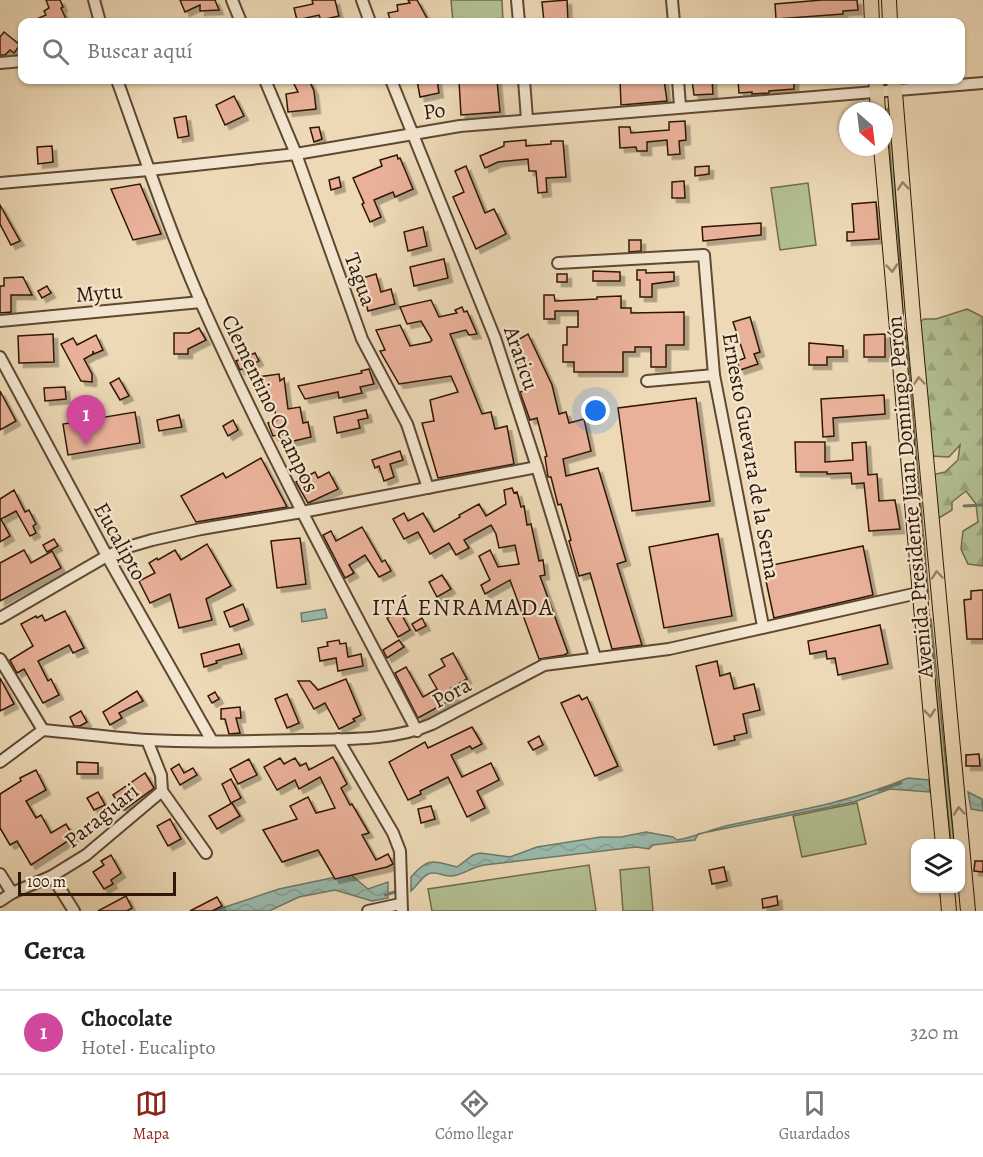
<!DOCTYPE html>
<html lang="es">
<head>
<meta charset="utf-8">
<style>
  :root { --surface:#fff; --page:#f2f2f2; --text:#202124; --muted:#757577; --line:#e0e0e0; --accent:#8f2418 }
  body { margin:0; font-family:Alegreya,serif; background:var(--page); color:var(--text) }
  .controls { position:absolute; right:18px; bottom:18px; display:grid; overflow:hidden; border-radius:12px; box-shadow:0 2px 4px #0004 }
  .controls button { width:54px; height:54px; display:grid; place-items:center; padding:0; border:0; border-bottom:2px solid var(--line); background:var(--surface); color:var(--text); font:30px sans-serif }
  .compass { position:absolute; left:839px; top:102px; width:54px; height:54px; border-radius:50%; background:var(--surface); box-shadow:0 2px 4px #0004; rotate:152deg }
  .scale { position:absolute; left:18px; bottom:15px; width:158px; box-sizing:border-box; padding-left:6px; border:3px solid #301706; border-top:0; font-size:16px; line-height:21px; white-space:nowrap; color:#301706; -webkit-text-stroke:4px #f3e6d0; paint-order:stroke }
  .you { position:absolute; left:596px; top:411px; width:21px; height:21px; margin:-15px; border:4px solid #fff; border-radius:50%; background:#1a73e8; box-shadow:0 0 0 9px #1a73e833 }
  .badge { display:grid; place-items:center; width:39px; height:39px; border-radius:50%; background:var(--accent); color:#fff; font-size:20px; font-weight:700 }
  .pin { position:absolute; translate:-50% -50px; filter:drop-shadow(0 2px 3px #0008) }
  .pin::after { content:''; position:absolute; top:32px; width:21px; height:18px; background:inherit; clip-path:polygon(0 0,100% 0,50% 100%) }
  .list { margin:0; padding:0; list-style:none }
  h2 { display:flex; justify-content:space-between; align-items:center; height:78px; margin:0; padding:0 24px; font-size:26px }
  h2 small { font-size:20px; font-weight:400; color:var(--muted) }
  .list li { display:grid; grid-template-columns:39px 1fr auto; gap:18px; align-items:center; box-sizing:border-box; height:84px; padding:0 24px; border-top:2px solid var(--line) }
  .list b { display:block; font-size:22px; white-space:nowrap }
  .list p { margin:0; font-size:20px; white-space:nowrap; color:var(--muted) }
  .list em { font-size:20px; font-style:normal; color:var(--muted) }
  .icon { flex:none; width:33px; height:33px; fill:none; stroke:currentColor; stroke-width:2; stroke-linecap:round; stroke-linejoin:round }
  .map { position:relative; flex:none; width:983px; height:911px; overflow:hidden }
  .search { position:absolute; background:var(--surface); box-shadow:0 2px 4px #0004; left:18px; right:18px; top:18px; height:66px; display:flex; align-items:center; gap:15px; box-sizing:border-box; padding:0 21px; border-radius:12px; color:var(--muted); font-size:22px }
  .sheet { height:162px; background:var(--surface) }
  nav { display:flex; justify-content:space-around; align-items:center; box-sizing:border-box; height:84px; border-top:2px solid var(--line); background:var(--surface); font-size:16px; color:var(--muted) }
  nav a { display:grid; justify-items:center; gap:3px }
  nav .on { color:var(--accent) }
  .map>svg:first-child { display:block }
  .green { fill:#b3c092; stroke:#726c4c; stroke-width:1.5 }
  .forest { fill:url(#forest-firs); stroke:#726c4c; stroke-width:1.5 }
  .water { fill:url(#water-waves); stroke:#6f796a; stroke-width:1.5 }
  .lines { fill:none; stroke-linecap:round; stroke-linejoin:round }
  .stream { stroke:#6f796a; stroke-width:3 }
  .building { fill:#e9b199; stroke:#301706; stroke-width:1.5; filter:url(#shadow) }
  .minor-casing { stroke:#5f4832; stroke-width:14 }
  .major-casing { stroke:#301706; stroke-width:16 }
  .minor { stroke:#f3e6d0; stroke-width:10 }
  .major { stroke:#edd9b6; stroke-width:14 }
  .oneway { stroke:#988267 }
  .labels { text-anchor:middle; stroke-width:4.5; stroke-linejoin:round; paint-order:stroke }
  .street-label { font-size:22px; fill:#301706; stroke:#f3e6d0 }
  .neighbourhood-label { font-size:24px; letter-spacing:1.5px; fill:#301706; stroke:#f3e6d0 }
</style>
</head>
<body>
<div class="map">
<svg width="983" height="911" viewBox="0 0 983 911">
  <defs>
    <pattern id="forest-firs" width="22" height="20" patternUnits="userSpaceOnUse" patternTransform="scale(1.5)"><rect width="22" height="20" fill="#b3c092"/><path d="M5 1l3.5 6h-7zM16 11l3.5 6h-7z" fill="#9aa47c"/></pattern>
    <pattern id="water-waves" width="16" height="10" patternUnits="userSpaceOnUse" patternTransform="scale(1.5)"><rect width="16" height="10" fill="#99baac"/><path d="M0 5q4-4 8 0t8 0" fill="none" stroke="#849f92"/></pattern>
    <filter id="shadow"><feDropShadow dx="4.5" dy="4.5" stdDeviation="0" flood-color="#0004"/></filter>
  </defs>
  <rect width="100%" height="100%" fill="#edd9b6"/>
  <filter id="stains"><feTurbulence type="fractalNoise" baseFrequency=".00333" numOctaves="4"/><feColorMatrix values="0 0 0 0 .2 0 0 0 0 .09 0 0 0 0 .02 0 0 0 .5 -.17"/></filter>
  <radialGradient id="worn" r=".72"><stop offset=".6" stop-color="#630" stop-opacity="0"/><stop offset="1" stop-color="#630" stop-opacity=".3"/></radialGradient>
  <!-- green -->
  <g class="green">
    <path d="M451,0H502L503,22H453Z"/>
    <path d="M889,108L890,109L903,311L901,309L887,109Z"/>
    <path d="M808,183L816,245L780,250L771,188Z"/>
    <path d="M904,330L906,331L929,599L927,598Z"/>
    <path d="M930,618L931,619L954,843H951L929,619Z"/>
    <path d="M857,803L866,844L802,857L793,816Z"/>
    <path d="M589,865L596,911H432L428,889Z"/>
    <path d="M649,867L653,911H623L620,870Z"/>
  </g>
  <!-- forest -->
  <path class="forest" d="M967,309L983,317V566L968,564L961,549L963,531L978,522L976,504L966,491L952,502V510L939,518L921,492L928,476L945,472L958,460L960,445L949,457L930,456L920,322L924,319H936Z"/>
  <!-- water -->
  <g class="water">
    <path d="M325,609L327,618L302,622L301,613Z"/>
    <path d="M908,778L929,780L930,792L890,789L854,802L698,834L695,840L653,845L649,849L636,847L484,865C472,867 463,875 452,876C444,877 436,870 428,874C422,877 417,886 411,891V877C430,855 434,862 457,867L473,855L480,853L510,857L537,847L601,837H621L646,832L673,837L677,840C695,837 712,829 730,825C790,812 851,802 908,778Z"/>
    <path d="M968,792L982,799L983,811L971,809Z"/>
    <path d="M350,874L368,889L388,882V898L372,901L335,890L299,897L269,911H213L279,889Z"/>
  </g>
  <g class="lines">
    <!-- stream -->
    <g class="stream">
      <path d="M964,506L983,505"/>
      <path d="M879,790L901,783"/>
      <path d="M385,895L398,891"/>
    </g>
  </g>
  <!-- building -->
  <g class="building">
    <path d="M46,0H60L63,7L61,8L66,19L59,22H30L46,15L44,11L49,8Z"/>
    <path d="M180,0H215L219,10L200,11V5L185,12Z"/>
    <path d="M312,0H335L339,16L321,20L319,15L297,20L294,8L313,4Z"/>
    <path d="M408,0H417L429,22H391L388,13L398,11L397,5L410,3Z"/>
    <path d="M567,0L568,21L544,22L542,2Z"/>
    <path d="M822,0H857L858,10L843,11V14L776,19L775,4Z"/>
    <path d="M4,32L20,45L14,53L10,50L5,55H0V37Z"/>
    <path d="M292,80H309L314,91L316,109L288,112L286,94L298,92Z"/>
    <path d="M417,80H437L439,93L420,97Z"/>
    <path d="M474,80H497L500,112L461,115L459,81Z"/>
    <path d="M620,80H664L667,101L621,105Z"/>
    <path d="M692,80H712L713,94L694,95Z"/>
    <path d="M738,80H794V89L769,91V93L752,94V92L739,93Z"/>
    <path d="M234,96L244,116L225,125L216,105Z"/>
    <path d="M186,116L189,136L178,138L174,118Z"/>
    <path d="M685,121L686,140L679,141L680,154L668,155L667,140L647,142V151H637L636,147L620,148L619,127H630L631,133L669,130V122Z"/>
    <path d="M319,127L322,139L314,142L310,128Z"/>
    <path d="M526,140V146L551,144V141H563L566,177L546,178L547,192L538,193L536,171H529L528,159L498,162L485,168L480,156L504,146V142Z"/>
    <path d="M52,146L53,162L38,164L37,147Z"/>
    <path d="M397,155L398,159L400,158L413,189L395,197L393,192L374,200L381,217L370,222L362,204L364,203L353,178L382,166L380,160Z"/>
    <path d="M466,166L485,213L494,209L506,234L476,249L453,197L464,192L455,171Z"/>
    <path d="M709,166V174L695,176V167Z"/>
    <path d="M339,177L341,187L331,190L329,180Z"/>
    <path d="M684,181L685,198H672V182Z"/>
    <path d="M140,184L161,234L133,240L111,189Z"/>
    <path d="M876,202L879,239L847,241V232H854L852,204Z"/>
    <path d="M0,205L20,241L11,245L0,224Z"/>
    <path d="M761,223V235L703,241L702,227Z"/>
    <path d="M423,227L427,246L408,251L404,232Z"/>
    <path d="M629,240H641V251L629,252Z"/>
    <path d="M444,259L448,278L414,286L410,267Z"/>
    <path d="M637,270H646V273L674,272V281L652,284V297H640V280H637Z"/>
    <path d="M593,271L620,272V281H593Z"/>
    <path d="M376,274L381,292L391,289L395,304L368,311L359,279Z"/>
    <rect x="557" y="274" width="10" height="8"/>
    <path d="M23,277L32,295H11V312L0,313V286H4V278Z"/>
    <path d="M47,286L51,293L42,298L38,291Z"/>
    <path d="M544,295H554L555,301L597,299V297L621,296V308H631V313L684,312V345H666V367H651V347H635V352H623V372H574V362H563V345H567V327H578V311H555V319H544Z"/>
    <path d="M431,300L439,317L457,313L455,310L462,307L464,312L467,311L477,334L469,335L466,330L450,334L482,414L491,412L495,429L507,426L514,464L438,478L422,423L434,421L430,400L458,392L451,376L399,384L380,351L385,350L376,330L400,325L410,346L430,342L432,340L421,321L407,324L400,307Z"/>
    <path d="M750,317L760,352L754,354L758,364L740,370L737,361L745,358L733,322Z"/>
    <path d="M199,328L206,340L188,349V354H174V333H189Z"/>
    <path d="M53,334L54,362L19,363L18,336Z"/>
    <path d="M528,334L552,385L559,414L566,412L569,423L584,419L591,451L563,459L566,476L598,468L626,561L617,564L642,645L612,649L590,573L579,576L569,541L571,540L561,504L558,505L551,477H548L545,457L547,456L537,418L530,420L520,392L528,390L518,369L521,368L509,345Z"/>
    <path d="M885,334V357H864V335Z"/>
    <path d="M96,335L103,350L94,354L93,351V354L84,359L92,374V382L81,381L61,344L73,338L77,345Z"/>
    <path d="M809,343L843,346V357H827V365H809Z"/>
    <path d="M255,353L259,361L240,370L236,361Z"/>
    <path d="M369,369L374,384L360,387L362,393L339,398L338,392L305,399L298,386L362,373L361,371Z"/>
    <path d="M279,374L280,381L284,378L288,409L300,407L303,423L308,422L311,437L289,442L287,433L273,436L268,423L277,420L273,403L265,404L263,390H260L258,377Z"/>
    <path d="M119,378L129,396L120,400L110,383Z"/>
    <path d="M65,387L66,399L45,401L44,388Z"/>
    <path d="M0,391L16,421L0,430Z"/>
    <path d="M884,395L885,414L833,418L834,436L823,437L821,399Z"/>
    <path d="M696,398L710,501L632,511L618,408Z"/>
    <path d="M366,410L368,418L358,420L360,428L337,433L334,417Z"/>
    <path d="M135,412L140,443L68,455L63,424Z"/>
    <path d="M179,415L182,427L159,431L157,420Z"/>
    <path d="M233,420L238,430L228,436L223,426Z"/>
    <path d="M795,442H825V462L853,460L852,443L866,442L868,475L877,474L879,501L895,500L900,529L869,531L864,483L852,484L851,473L827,474V472H796Z"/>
    <path d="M400,451L403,460L390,464L394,477L384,481L379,466L375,468L372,460Z"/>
    <path d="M261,458L287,507L196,522L181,496L223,473L226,478Z"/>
    <path d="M315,472L318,478L329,472L338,489L308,503L296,482Z"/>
    <path d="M512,488L514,493L517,492L521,507L524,506L527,525L531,524L539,561L543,560L545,575L540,576L568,653L564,655L539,659L510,580L485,594L481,585L490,580L479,556L490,550L498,567L519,564L515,545L499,548L496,534L491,525L464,540L469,548L456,555L449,543L430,554L418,532L404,539L393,519L404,513L408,521L423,513L434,532L460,517L459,515L479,504L486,516L506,504L504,490Z"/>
    <path d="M14,490L25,512L29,510L36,524L33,526L36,533L30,536L16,511L1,519L10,536L0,542V499Z"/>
    <path d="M362,527L382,562L385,560L391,571L379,577L365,555L349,565L354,573L345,578L323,535L331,531L336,541Z"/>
    <path d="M718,534L732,616L664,628L649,547Z"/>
    <path d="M300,538L306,584L277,588L271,541Z"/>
    <path d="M54,539L58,546L47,552L43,545Z"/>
    <path d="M207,544L231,586L206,599L212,620L179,628L170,594L150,603L139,581L155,573L149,563L157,558L158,560L175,550L181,560Z"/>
    <path d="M863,546L873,595L774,618L763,567Z"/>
    <path d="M24,550L31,563L52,551L61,568L0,601V563Z"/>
    <path d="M442,575L451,589L437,597L429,582Z"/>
    <path d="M983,590V639H967L964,600L971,599V591Z"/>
    <path d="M243,604L249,620L230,627L224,612Z"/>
    <path d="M65,611L84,648L73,653L69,645L38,661L48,681L51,679L59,695L43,703L24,669L17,673L10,660L33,646L21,624L36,616L37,618L42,615L45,621Z"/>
    <path d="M400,612L410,630L398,637L387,618Z"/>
    <path d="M422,618L426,626L416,631L412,624Z"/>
    <path d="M880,625L888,664L838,675L835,658L827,659L826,651L810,654L808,641Z"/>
    <path d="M339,640L340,644L346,643L348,657L361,654L363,666L338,671L336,658L320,661L318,648L328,646L327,642Z"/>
    <path d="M399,640L404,647L387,658L383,650Z"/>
    <path d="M239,644L242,654L216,661L217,663L204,667L201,654Z"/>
    <path d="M453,653L467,679L451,688L456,697L418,718L395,673L406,667L423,697L437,689L429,675L445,666L441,659Z"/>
    <path d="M717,661L720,676L730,673L734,689L754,684L760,710L743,714L747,733L734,736L735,740L714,745L696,666Z"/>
    <path d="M0,678L14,704L0,711Z"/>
    <path d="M346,679L361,715L353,719L355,721L339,729L325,703L314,709L298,681H310L318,690Z"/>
    <path d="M137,691L143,701L119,713L122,718L110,725L103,712Z"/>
    <path d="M215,692L219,699L212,703L208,696Z"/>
    <path d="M287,694L299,723L287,728L275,699Z"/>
    <path d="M579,695L582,700L587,697L618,766L595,776L561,703Z"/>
    <path d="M240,707L241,718H236L240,733L229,734L225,719H221V709Z"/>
    <path d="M81,711L87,722L80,726H74L70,717Z"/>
    <path d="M472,727L482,744L472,749L470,746L451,755L462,777L491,763L499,780L477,791L485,808L467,817L448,777L420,791L421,794L408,800L389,762L425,742L428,748Z"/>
    <path d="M539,736L543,745L533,750L528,742Z"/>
    <path d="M979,754L980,766H966V755Z"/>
    <path d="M333,757L347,784L341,788L350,805L352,804L369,833L362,835L376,860L388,854L393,864L387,867L335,879L318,850L282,862L263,830L297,819L290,806L308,797L316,813L335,808L320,777L299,789L295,780L277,790L264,767L280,758L284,764L295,758L300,766L306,763L309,770Z"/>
    <path d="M249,759L257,775L238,784L230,769Z"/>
    <path d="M77,762L98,763V774H77Z"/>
    <path d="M179,764L184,773L193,768L197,775L180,785L171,769Z"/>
    <path d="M36,770L46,790L26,801L36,818L41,815L51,833L66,824L74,837L31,865L17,841L10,845L0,828V794L21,781L20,778Z"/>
    <path d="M145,773L154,788L124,810L113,795Z"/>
    <path d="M231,779L241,798L231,803L222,784Z"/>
    <path d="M98,792L105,805L94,810L87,798Z"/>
    <path d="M232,803L240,816L217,829L209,816Z"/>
    <path d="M431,806L435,819L421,823L418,809Z"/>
    <path d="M170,819L181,839L168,846L157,826Z"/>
    <path d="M111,855L121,873L111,880L113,884L104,889L93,872L104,865L101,861Z"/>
    <path d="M975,861H983V872L974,871Z"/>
    <path d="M724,867L727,881L712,884L709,870Z"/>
    <path d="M126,896L132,908L127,911H98Z"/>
    <path d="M777,896L778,905L763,908L762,899Z"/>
    <path d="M217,897L222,906L212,911H190Z"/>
  </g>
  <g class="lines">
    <defs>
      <g id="minor">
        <path d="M94,0L100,22"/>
        <path d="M232,0L241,22"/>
        <path d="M362,0L370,22"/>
        <path d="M517,0L519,22"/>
        <path d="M672,0L674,22"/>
        <path d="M0,63L22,61"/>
        <path d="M117,80C144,155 170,232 202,305C267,450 343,590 417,731"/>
        <path d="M265,80L296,154L362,339L407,424L428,488"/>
        <path d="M391,80L495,338L537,467L595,657"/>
        <path d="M524,80L527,119"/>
        <path d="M678,80L680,106"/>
        <path d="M0,183L149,170L296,154L460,126L983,83"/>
        <path d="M558,263L704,255L714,375L763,626"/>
        <path d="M0,321L201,302"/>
        <path d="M0,357L107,556L212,741"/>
        <path d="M647,381L714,375"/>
        <path d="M0,618L107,556L128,547L152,540L201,529L302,512L537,467"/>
        <path d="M0,659L43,730"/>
        <path d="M338,739L393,833L400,851L402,911"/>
        <path d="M147,740L161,775L162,791L206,853"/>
        <path d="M0,762L43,730C78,733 113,738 148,740C199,743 251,741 302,740C345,739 393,741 432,724L544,665L669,649L918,593"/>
        <path d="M0,874L12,893"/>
        <path d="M52,876L74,911"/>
        <path d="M0,901L12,893L52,876L86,855L162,791"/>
        <path d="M368,911L400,904"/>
      </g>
      <g id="major">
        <path d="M871,0L872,22"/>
        <path d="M889,0L890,22"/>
        <path d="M876,80L878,111"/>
        <path d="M894,80L913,316L968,911"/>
        <path d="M881,147C902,379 920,611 943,844"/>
        <path d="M947,888L949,911"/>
      </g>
    </defs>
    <!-- minor casing -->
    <use href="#minor" class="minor-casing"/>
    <!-- major casing -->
    <use href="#major" class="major-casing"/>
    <!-- minor -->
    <use href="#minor" class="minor"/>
    <!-- major -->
    <use href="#major" class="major"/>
  </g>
  <!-- one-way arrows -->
  <defs><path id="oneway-chevron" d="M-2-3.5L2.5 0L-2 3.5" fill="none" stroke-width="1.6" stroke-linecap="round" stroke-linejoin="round" transform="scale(1.5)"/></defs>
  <g class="oneway">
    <use href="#oneway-chevron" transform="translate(903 186) rotate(-95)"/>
    <use href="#oneway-chevron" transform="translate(892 268) rotate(85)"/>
    <use href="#oneway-chevron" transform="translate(919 381) rotate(-95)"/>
    <use href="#oneway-chevron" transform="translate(937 575) rotate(-95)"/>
    <use href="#oneway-chevron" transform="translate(930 713) rotate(84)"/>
    <use href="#oneway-chevron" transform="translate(959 811) rotate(-95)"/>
  </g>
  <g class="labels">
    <!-- street labels -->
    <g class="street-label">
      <text transform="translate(434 110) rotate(-8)" y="8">Po</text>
      <text transform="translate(361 279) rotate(70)" y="8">Tagua</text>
      <text transform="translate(99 292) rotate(-5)" y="8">Mytu</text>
      <text transform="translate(522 358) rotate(71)" y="8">Araticu</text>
      <text transform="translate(271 403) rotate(64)" y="8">Clementino Ocampos</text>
      <text transform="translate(752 456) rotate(80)" y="8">Ernesto Guevara de la Serna</text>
      <text transform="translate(909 497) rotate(-95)" y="8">Avenida Presidente Juan Domingo Perón</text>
      <text transform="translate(121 541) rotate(61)" y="8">Eucalipto</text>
      <text transform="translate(451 692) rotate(-29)" y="8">Pora</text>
      <text transform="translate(101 815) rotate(-39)" y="8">Paraguari</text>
    </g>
    <!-- neighbourhood labels -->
    <g class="neighbourhood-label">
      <text x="463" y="615">ITÁ ENRAMADA</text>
    </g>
  </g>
  <rect width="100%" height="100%" filter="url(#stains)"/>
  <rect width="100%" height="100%" fill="url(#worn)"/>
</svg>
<div class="controls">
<button><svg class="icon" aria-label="layers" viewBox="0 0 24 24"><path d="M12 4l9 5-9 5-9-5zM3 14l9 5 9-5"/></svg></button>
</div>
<svg class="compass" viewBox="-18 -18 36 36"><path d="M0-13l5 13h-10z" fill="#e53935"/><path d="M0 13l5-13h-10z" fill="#757577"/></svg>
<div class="scale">100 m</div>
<div class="you"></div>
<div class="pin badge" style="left:86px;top:445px;background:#d1479c">1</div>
<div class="search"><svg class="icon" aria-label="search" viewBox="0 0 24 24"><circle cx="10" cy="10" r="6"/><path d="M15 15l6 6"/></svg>Buscar aquí</div>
</div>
<section class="sheet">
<h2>Cerca<small></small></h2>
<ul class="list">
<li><span class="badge" style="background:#d1479c">1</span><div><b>Chocolate</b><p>Hotel · Eucalipto</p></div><em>320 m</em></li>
</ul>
</section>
<nav>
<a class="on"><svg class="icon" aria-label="map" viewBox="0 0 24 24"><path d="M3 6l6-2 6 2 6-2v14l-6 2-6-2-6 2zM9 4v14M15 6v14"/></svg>Mapa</a>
<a><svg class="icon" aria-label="directions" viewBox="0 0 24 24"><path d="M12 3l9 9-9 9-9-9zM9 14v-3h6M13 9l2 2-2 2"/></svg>Cómo llegar</a>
<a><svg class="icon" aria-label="saved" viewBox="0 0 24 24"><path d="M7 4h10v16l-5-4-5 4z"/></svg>Guardados</a>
</nav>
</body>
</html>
